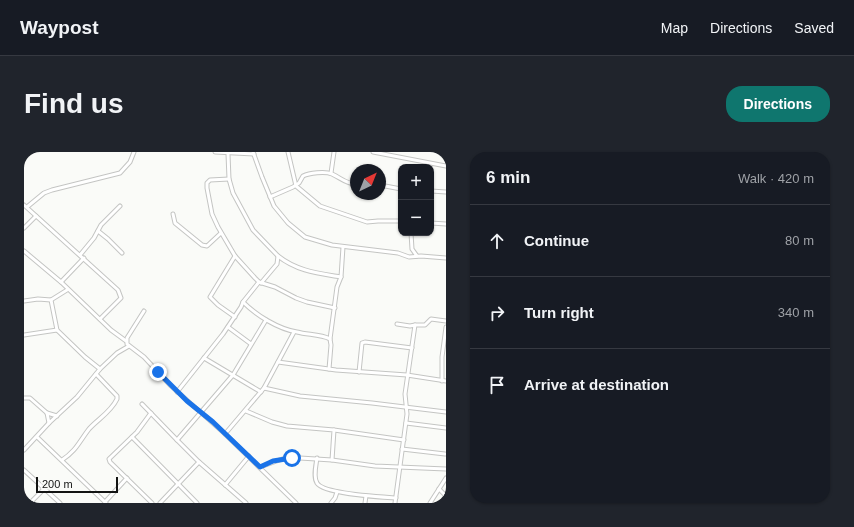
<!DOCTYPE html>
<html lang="en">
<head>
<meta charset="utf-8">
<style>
  :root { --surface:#171b24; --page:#20242c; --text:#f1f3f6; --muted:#9ea1a6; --line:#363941; --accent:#0f766e }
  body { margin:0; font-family:Arial,sans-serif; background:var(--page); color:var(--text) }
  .controls { position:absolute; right:12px; top:12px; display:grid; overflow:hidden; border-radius:8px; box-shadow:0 1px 3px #0004 }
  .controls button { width:36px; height:36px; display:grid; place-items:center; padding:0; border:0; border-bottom:1px solid var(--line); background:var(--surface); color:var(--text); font:20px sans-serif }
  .compass { position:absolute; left:326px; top:12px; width:36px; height:36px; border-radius:50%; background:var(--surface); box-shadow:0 1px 3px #0004; rotate:43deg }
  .scale { position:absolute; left:12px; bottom:10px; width:82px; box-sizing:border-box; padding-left:4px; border:2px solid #131413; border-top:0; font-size:11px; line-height:14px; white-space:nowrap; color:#131413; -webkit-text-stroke:3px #fafbf8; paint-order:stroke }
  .stop { position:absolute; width:12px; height:12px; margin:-9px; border:3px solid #1a73e8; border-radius:50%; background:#fff }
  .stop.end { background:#1a73e8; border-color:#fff; box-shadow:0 1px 4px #0008 }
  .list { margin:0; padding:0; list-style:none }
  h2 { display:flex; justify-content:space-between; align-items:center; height:52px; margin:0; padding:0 16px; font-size:17px }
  h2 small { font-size:13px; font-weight:400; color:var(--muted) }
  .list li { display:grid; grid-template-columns:26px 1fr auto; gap:12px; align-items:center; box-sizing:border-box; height:72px; padding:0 16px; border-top:1px solid var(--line) }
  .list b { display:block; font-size:15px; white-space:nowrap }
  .list em { font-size:13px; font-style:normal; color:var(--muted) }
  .icon { flex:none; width:22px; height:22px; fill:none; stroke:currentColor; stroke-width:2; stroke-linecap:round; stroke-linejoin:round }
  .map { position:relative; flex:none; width:422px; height:351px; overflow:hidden; border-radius:16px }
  header { display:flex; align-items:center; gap:24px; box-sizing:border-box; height:56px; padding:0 20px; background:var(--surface); border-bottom:1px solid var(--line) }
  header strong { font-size:19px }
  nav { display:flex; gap:22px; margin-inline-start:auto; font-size:14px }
  .intro { display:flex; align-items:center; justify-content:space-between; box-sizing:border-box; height:96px; padding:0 24px }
  h1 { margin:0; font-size:28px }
  .button { padding:10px 18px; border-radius:16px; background:var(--accent); color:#fff; font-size:14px; font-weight:700 }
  main { display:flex; gap:24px; padding:0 24px }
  aside { flex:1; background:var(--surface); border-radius:16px; box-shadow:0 1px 3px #0004 }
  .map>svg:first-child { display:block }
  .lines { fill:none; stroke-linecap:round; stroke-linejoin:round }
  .minor-casing { stroke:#c4c5c3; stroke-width:5 }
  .minor { stroke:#fff; stroke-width:3 }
  .route { stroke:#1a73e8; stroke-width:5 }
</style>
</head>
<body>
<header>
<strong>Waypost</strong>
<nav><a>Map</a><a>Directions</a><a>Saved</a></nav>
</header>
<div class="intro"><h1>Find us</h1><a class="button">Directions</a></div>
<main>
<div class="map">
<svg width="422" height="351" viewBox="0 0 422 351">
  <rect width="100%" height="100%" fill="#fafbf8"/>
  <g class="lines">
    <defs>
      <g id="minor">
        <path d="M191,0L230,2"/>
        <path d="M229,0L238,25L250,54L264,71L281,85L308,93L374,101L385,105L397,104L422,106"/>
        <path d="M264,0L272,34L296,54L343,70L354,69H377"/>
        <path d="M349,0L422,14"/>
        <path d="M204,2L205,27L209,41L229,78L254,104L253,112L237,131"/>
        <path d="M307,21L310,0"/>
        <path d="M205,27L186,28L183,31V36L188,62L194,75L211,104L231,126L235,130L251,135L272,146L283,150L311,156"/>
        <path d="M356,33L377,37"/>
        <path d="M407,39L422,40"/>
        <path d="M246,45L269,35L275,31L279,24C285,21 301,19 308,22C317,26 322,32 332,32"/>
        <path d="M0,53L94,138L97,146L76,167"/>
        <path d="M3,55L20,41L28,38L96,21L106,10L110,0"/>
        <path d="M149,62L151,71L178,93L183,94L197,81"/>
        <path d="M407,71L422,72"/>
        <path d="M0,76L12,64"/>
        <path d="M74,79L84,87L98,101"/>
        <path d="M387,81L388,97L393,104"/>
        <path d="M0,99L37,130L87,178L102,189"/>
        <path d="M56,103L70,86L77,73L96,54"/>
        <path d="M254,104C273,119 293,121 317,125"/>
        <path d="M37,130L60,106"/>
        <path d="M235,130L219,150C232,163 254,177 273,180C284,183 296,182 306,187L307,193L305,217"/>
        <path d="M27,148L33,178L61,205L76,217"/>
        <path d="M0,149L14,147L27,148L43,138"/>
        <path d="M120,159L103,186V192L120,205L147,234L201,282L272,351"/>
        <path d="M211,165L194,153L186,145L211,104"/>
        <path d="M391,173H401L407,167L422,169"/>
        <path d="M204,175L227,192"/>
        <path d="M0,183L33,178"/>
        <path d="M306,187L313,135L317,125L319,95"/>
        <path d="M180,206L237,240"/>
        <path d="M254,210L312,218L383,223L422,229"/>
        <path d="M335,220L338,191L341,190L388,196"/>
        <path d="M418,229V205L422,175"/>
        <path d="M240,236L276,244L348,251L422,260"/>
        <path d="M153,240L199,182L217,155L219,150"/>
        <path d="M0,246H6L23,261L25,271"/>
        <path d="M118,252L153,288L209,223L242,168"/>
        <path d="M222,259L248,270L263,274L310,278L308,308"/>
        <path d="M23,261L33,264"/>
        <path d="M127,261L113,280L85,307L86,310L128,351"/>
        <path d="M382,271L422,276"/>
        <path d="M310,278L380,288"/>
        <path d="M201,282L240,236L270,180"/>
        <path d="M13,285L82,351"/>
        <path d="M108,285L173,351"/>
        <path d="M378,297L421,302"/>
        <path d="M0,298L25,271L53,245L76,217L93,201L105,194"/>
        <path d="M293,306C292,313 289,325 293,331C299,342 358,345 372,346"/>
        <path d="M38,308C52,299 55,290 65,277C74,267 87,260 93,247V244L72,222"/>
        <path d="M175,310L222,351"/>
        <path d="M236,315L261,306H276L308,308L351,314L422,317"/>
        <path d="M0,318L36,351"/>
        <path d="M201,333L225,304"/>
        <path d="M415,337L422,344"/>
        <path d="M81,350L103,326"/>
        <path d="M6,351L20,337"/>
        <path d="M136,351L175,310L153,288"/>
        <path d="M307,351L311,346L313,340"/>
        <path d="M341,351L342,344"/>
        <path d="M371,351L383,262L381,242L391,173L386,174L373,172"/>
        <path d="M406,351L422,326"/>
      </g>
    </defs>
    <!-- minor casing -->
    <use href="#minor" class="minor-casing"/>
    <!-- minor -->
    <use href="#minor" class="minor"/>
  </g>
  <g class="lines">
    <!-- route -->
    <path class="route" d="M134,220L163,249L189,270L236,315L249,309L268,306"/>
  </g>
</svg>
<div class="controls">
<button>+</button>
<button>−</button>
</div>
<svg class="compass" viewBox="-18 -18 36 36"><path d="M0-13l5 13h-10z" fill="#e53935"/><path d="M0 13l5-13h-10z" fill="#9ea1a6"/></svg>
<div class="scale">200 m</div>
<div class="stop" style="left:268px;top:306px"></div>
<div class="stop end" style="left:134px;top:220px"></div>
</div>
<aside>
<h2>6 min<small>Walk · 420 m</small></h2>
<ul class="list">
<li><svg class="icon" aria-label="ahead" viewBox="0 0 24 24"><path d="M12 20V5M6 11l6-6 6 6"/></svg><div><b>Continue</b></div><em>80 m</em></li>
<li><svg class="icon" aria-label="right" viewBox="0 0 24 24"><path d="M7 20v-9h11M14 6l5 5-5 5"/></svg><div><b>Turn right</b></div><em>340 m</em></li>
<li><svg class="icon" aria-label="arrive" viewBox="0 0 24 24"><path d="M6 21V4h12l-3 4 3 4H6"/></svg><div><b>Arrive at destination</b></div></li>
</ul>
</aside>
</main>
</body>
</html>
